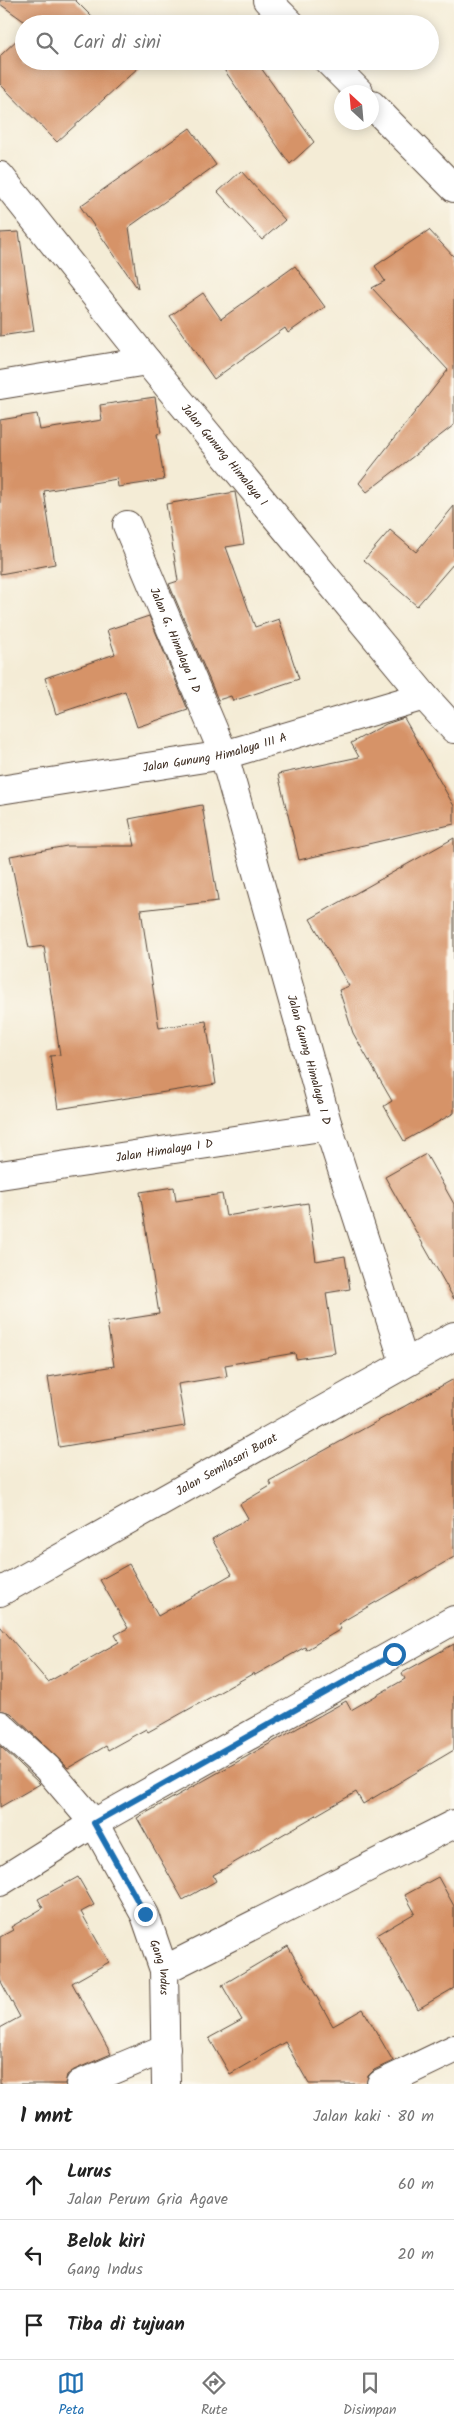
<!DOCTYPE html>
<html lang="id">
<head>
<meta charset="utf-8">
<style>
  :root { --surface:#fff; --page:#f2f2f2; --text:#222; --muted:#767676; --line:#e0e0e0; --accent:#1f6fb2 }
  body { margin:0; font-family:Kalam,sans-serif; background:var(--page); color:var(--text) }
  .compass { position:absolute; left:334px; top:85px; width:45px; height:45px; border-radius:50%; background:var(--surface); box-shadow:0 2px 12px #0003; rotate:334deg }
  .stop { position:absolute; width:15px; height:15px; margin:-11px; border:4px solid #1f6fb2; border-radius:50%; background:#fff }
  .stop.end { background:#1f6fb2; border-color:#fff; box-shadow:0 1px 5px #0008 }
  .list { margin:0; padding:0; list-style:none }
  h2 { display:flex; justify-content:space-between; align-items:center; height:65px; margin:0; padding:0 20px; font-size:21px }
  h2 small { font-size:16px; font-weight:400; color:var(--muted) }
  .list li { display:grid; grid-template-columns:32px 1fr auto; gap:15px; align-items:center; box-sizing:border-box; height:70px; padding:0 20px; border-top:1px solid var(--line) }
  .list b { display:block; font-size:19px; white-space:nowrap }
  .list p { margin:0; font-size:16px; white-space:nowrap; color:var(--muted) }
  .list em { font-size:16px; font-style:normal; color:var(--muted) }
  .icon { flex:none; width:28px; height:28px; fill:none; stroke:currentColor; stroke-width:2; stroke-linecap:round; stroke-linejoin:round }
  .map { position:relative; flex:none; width:454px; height:2084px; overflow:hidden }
  .search { position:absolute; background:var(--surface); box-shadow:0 2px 12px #0003; left:15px; right:15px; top:15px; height:55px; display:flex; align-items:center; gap:12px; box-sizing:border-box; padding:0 18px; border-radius:28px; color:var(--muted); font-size:19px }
  .sheet { height:275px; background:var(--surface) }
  nav { display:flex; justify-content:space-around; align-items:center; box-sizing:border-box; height:70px; border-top:1px solid var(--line); background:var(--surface); font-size:14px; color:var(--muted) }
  nav a { display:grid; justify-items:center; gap:2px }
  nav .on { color:var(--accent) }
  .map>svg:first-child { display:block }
  .building { fill:#d69368 }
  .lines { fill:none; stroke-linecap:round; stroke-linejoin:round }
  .minor-casing { stroke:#57473a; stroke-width:30 }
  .minor { stroke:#fff; stroke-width:28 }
  .route { stroke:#1f6fb2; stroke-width:6 }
  .labels { text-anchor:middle; stroke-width:4; stroke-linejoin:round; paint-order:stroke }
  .street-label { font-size:12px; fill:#3b2a1e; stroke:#fbf7ec }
</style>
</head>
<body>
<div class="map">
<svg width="454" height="2084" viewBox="0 0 454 2084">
  <rect width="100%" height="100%" fill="#fbf7ec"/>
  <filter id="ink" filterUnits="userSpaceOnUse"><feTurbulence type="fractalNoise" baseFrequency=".02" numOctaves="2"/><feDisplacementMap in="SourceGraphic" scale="10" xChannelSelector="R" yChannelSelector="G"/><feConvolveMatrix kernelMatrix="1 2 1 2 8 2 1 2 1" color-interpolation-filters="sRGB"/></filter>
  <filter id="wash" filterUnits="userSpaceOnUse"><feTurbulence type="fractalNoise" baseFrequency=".0096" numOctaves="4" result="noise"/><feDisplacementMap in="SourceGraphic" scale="20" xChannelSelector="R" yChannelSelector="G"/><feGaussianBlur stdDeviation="1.12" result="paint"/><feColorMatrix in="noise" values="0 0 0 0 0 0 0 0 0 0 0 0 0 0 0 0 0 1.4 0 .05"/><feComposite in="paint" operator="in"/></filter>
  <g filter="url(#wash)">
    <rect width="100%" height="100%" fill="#f4ecd6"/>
    <g id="blocks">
      <!-- building -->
      <g class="building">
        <path d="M0,0H75L99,24H28L0,4Z"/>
        <path d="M24,33V61H135L140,66L57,142L0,84V56Z"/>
        <path d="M218,61H256L314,142L290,164Z"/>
        <path d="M190,128L216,165L129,227L138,289L80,206Z"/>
        <path d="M241,171L285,220L262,240L218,192Z"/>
        <path d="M429,230L454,257V425L367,492L359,483L448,370L372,288L385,281L375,266Z"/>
        <path d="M19,232L34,331L0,336V233Z"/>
        <path d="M295,266L325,307L288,333L285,328L214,379L170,316L203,293L221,319Z"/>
        <path d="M155,397L161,433L157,434L164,480L118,487L117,479L44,491L55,564L0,574V420L37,414L40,430L102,420L100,405Z"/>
        <path d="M235,492L244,544L226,547L255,627L279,619L299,679L233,701L231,696L218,700L169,584L178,581L166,504Z"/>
        <path d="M454,506V563L417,606L364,560L390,530L416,552Z"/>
        <path d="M149,616L188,710L137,727L125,691L56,714L45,678L115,654L107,630Z"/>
        <path d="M404,718L454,806V824L299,860L278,774L359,757L351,743L386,724Z"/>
        <path d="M202,805L218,901L141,910L159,1028L206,1021L216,1084L58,1109L50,1056L60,1055L44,946L29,948L10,856L67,846H135L129,819Z"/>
        <path d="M454,838V1113L404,1141L384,1106L392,1101L353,1033L339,990L349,986L310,919Z"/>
        <path d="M426,1154L454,1204V1299L385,1177Z"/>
        <path d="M174,1187L176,1201L222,1194L226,1216L308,1203L316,1261L345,1256L350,1289L326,1293L335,1353L296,1359L295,1353L225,1365L227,1376L178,1384L185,1426L59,1447L48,1377L114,1366L107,1322L159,1314L140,1192Z"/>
        <path d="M454,1379V1557L338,1624L341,1629L306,1650L305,1647L255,1675L254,1673L148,1732L146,1729L108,1750L106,1746L68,1768L11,1713L0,1710V1626L48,1682L119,1642L115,1635L128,1628L100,1580L129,1564L158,1616L232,1574L212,1539L248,1518L240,1504L272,1485L269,1481Z"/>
        <path d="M454,1644V1750L363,1804L356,1792L213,1875L216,1881L183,1900L137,1818L346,1701L351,1710L405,1679L402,1673Z"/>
        <path d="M0,1746L40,1784L0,1807Z"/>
        <path d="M78,1877L94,1905L81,1912L109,1962L72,1983L111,2054L74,2070L67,2075L65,2084H0V2028L20,2017L0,1980V1937L13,1930L11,1927L43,1908L38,1899Z"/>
        <path d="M438,1877L454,1906V1988L418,2009L377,1935L415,1913L405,1895Z"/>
        <path d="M288,1946L333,2026L363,2009L393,2061L374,2070L368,2076L366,2084H309L285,2042L230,2074L209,2038L242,2020L222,1985Z"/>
      </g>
    </g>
  </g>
  <g filter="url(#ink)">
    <use href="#blocks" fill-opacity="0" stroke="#57473a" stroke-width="1"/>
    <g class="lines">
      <defs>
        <g id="minor">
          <path d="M267,0L291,24"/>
          <path d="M328,61L359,92"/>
          <path d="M372,105L454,188"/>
          <path id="s1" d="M0,176L147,361L424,696L454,729"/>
          <path d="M0,385L147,361"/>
          <path id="s2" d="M127,525L224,755L328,1126L404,1362"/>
          <path id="s3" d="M0,790L224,755L424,696"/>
          <path id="s4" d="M0,1175L328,1126"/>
          <path id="s5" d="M0,1592L454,1336"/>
          <path id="s6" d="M0,1725L47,1768L94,1823L145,1915L164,1970L166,2084"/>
          <path d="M0,1882L94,1823L454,1620"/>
          <path d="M164,1970L454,1824"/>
          <path d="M80,2084L166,2048"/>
          <path d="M381,2084L454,2049"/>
        </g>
      </defs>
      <!-- minor casing -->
      <use href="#minor" class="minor-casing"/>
      <!-- minor -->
      <use href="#minor" class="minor"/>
    </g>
  </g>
  <g class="lines" filter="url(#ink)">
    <!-- route -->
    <path class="route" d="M145,1914L94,1823L394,1654"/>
  </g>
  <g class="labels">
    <!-- street labels -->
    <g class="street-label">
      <text dy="4" stroke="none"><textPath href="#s1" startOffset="358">Jalan Gunung Himalaya I</textPath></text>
      <text dy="4" stroke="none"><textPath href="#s2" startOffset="125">Jalan G. Himalaya I D</textPath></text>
      <text dy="4" stroke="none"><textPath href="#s3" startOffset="218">Jalan Gunung Himalaya III A</textPath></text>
      <text dy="4" stroke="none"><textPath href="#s2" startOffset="566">Jalan Gunng Himalaya I D</textPath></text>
      <text dy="4" stroke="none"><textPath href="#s4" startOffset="166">Jalan Himalaya I D</textPath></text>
      <text dy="4" stroke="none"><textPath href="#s5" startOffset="260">Jalan Semilasari Barat</textPath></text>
      <text dy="4" stroke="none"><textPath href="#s6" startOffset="296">Gang Indus</textPath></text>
    </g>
  </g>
</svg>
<svg class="compass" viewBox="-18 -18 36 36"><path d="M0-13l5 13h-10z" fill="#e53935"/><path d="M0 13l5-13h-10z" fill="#767676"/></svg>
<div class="stop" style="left:394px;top:1654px"></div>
<div class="stop end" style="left:145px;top:1914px"></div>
<div class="search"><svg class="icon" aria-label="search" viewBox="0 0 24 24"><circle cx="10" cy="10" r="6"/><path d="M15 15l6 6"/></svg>Cari di sini</div>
</div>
<section class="sheet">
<h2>1 mnt<small>Jalan kaki · 80 m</small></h2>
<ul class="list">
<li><svg class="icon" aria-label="ahead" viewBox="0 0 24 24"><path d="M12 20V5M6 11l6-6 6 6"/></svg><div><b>Lurus</b><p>Jalan Perum Gria Agave</p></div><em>60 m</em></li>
<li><svg class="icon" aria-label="left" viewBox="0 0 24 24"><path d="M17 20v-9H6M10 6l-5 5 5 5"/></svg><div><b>Belok kiri</b><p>Gang Indus</p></div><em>20 m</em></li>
<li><svg class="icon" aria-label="arrive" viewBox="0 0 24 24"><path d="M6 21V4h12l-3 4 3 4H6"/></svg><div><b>Tiba di tujuan</b></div></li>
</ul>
</section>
<nav>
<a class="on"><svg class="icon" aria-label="map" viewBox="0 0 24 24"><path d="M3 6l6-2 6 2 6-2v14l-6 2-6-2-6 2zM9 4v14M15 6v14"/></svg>Peta</a>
<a><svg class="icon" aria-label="directions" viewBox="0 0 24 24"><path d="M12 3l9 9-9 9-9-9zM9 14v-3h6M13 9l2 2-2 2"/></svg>Rute</a>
<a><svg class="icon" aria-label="saved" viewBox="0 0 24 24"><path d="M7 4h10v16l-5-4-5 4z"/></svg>Disimpan</a>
</nav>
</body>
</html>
